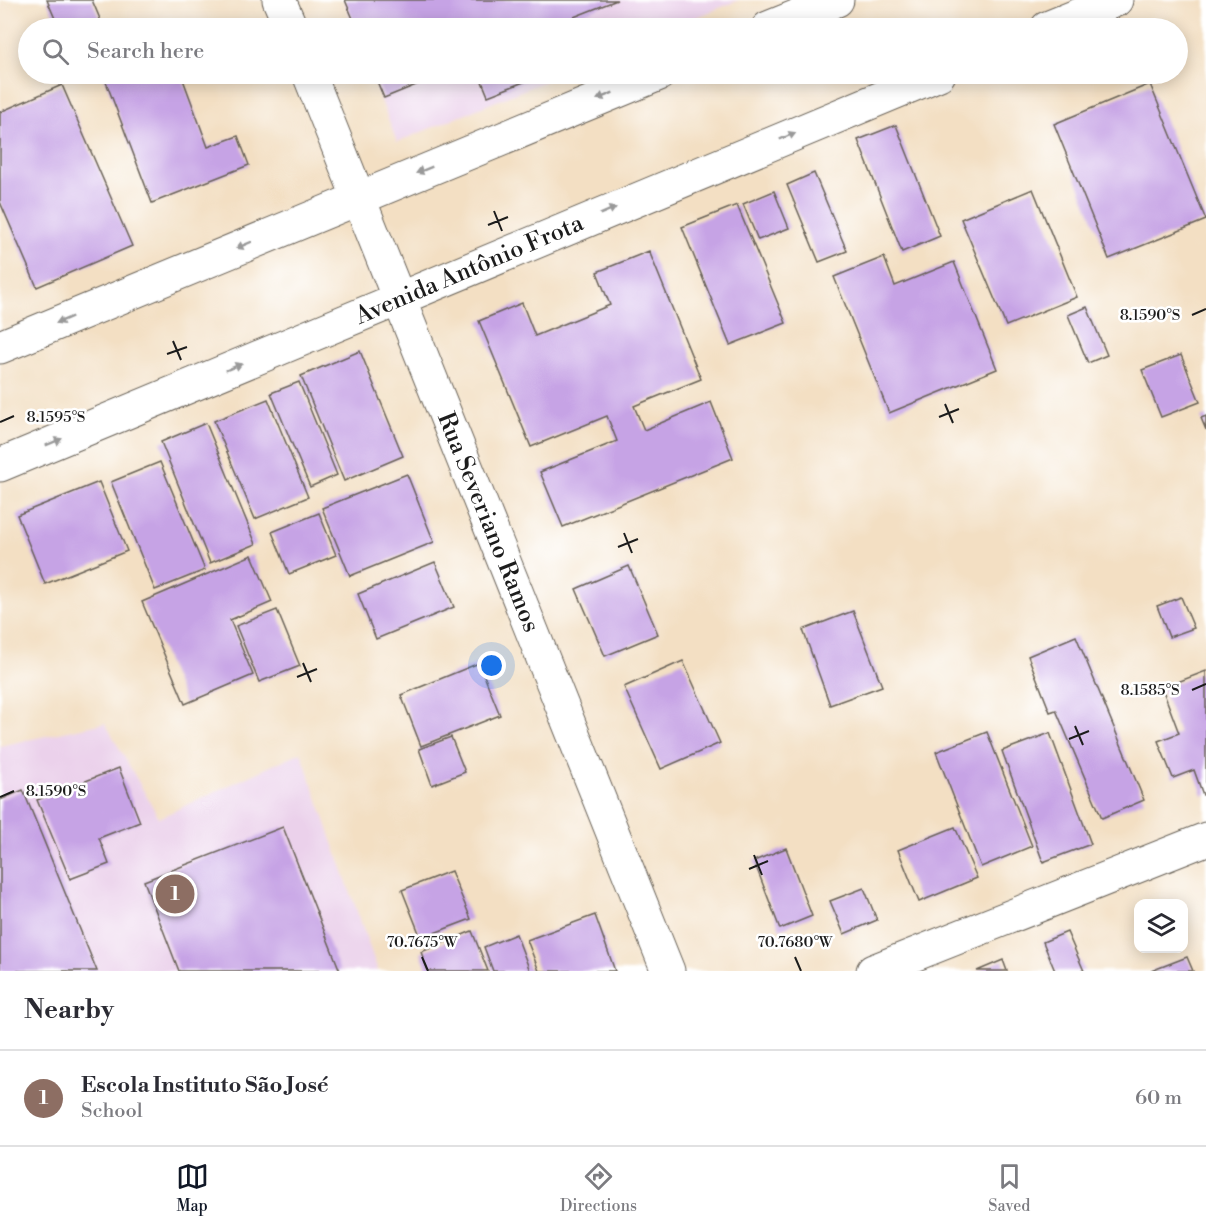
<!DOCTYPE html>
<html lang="en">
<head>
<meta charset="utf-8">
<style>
  :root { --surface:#fff; --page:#f2f2f3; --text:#2b2b33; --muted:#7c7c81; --line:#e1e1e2; --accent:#111827 }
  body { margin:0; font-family:"Libre Bodoni",serif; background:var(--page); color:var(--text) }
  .controls { position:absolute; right:18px; bottom:18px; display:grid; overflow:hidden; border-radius:12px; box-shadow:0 3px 15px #0003 }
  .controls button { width:54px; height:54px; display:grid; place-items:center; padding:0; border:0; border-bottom:2px solid var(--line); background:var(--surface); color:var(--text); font:30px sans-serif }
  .you { position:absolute; left:492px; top:666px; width:21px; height:21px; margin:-15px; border:4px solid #fff; border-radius:50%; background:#1a73e8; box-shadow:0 0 0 9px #1a73e833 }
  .badge { display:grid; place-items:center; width:39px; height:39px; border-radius:50%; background:var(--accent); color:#fff; font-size:20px; font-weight:700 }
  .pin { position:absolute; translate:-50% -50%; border:3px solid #fff; box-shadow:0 2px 6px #0006 }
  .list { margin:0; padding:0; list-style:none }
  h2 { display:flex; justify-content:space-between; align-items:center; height:78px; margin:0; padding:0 24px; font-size:26px }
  h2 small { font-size:20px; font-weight:400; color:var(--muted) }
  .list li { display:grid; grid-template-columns:39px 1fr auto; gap:18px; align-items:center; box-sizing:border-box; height:96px; padding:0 24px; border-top:2px solid var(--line) }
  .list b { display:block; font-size:22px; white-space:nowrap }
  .list p { margin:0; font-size:20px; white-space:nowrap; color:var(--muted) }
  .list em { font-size:20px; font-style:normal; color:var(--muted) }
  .icon { flex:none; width:33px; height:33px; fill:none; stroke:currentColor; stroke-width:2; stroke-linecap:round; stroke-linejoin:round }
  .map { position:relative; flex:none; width:1206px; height:971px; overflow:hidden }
  .search { position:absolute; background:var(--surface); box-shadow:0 3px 15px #0003; left:18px; right:18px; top:18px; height:66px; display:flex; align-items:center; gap:15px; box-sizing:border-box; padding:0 21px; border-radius:33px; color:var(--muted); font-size:22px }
  .sheet { height:174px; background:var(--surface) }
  nav { display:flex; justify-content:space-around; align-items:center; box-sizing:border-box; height:84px; border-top:2px solid var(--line); background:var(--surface); font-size:16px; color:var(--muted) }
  nav a { display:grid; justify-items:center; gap:3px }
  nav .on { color:var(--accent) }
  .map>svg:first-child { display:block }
  .built { fill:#ebd1eb }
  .building { fill:#c6a3e5 }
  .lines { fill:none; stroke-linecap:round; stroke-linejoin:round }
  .minor-casing { stroke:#676056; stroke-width:35 }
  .major-casing { stroke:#676056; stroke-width:35 }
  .minor { stroke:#fff; stroke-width:33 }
  .major { stroke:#fff; stroke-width:33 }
  .oneway { fill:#999 }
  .ticks { fill:none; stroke:#1c1c1c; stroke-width:2 }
  .labels { text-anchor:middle; stroke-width:5; stroke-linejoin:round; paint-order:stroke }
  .street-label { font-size:24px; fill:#1c1c1c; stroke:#fff }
  .ticks-label { font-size:15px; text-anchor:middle; fill:#1c1c1c; stroke:#fff; stroke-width:5; stroke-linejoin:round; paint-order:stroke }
</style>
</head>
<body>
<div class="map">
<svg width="1206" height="971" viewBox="0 0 1206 971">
  <rect width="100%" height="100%" fill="#fff"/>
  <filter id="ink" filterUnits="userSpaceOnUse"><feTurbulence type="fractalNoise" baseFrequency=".0167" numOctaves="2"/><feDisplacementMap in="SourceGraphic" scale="12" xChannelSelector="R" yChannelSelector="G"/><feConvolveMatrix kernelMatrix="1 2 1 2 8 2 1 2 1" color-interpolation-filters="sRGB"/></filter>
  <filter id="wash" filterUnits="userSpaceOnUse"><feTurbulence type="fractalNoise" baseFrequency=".008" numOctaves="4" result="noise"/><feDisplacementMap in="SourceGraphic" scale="24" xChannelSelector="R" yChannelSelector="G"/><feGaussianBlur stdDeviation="1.35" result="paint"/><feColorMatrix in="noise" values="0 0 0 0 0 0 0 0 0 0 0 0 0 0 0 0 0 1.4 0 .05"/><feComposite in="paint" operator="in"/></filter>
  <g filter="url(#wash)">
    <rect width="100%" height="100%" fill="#f3dfc3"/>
    <!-- built -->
    <g class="built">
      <path d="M344,0H739L670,28H354Z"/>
      <path d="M371,74H562L397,142Z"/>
      <path d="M105,723L159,818L301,752L378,971H0V746Z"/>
    </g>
    <g id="blocks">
      <!-- building -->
      <g class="building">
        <path d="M47,0H92L103,26L95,28H59Z"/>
        <path d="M345,0H617L546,28H357Z"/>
        <path d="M103,74H181L208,147L238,136L249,165L152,203Z"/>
        <path d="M374,74H443L384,98Z"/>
        <path d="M479,74H544L488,96Z"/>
        <path d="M1150,84L1206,220L1109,259L1054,124Z"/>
        <path d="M62,85L132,246L37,287L0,202V112Z"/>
        <path d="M896,125L940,236L902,252L858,140Z"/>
        <path d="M814,173L847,251L819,262L787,185Z"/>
        <path d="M1033,189L1077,297L1006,326L961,219Z"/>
        <path d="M774,191L789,228L758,240L743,204Z"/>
        <path d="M737,205L786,323L730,345L682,227Z"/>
        <path d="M649,251L701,379L634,406L644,430L711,402L733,458L563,527L540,472L617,441L607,416L531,447L479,321L522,303L535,336L610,305L597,272Z"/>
        <path d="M884,257L895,286L954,262L997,369L889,413L834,277Z"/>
        <path d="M1087,307L1107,355L1088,363L1068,315Z"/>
        <path d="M360,351L403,456L344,481L301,376Z"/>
        <path d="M1181,355L1200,402L1161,417L1142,370Z"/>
        <path d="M299,382L337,475L310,487L271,393Z"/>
        <path d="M268,399L308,497L255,519L214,421Z"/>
        <path d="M1206,416V430L1201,418Z"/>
        <path d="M206,423L256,544L210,563L161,442Z"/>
        <path d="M160,462L205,570L155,590L111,482Z"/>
        <path d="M407,474L434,542L350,576L322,508Z"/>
        <path d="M99,482L127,551L45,584L17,515Z"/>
        <path d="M319,513L336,555L289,574L272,532Z"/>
        <path d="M252,555L272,602L230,620L253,675L185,704L142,602Z"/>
        <path d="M435,562L454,607L376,639L358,594Z"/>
        <path d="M629,566L658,634L605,656L576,589Z"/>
        <path d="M1181,597L1194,628L1169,637L1157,606Z"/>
        <path d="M277,610L300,666L259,682L236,626Z"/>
        <path d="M853,611L882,686L830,705L803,630Z"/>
        <path d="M1076,636L1144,800L1102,818L1056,710L1050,712L1028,656Z"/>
        <path d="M683,661L720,743L661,769L624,687Z"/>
        <path d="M479,663L500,715L421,746L401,695Z"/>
        <path d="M1206,671V794L1203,795L1194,770L1173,778L1158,741L1179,733L1162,688Z"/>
        <path d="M987,732L1032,846L981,867L936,752Z"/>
        <path d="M1050,733L1091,844L1043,862L1002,751Z"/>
        <path d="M451,737L465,772L432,785L419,749Z"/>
        <path d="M119,768L140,822L99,838L109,864L70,879L37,800Z"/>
        <path d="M23,790L97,971H0V800Z"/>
        <path d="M283,827L340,971H179L144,881Z"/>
        <path d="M955,827L977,878L919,902L898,850Z"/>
        <path d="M786,848L812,916L780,929L754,861Z"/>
        <path d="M451,871L471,919L421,938L402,890Z"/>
        <path d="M864,888L877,920L844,934L830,901Z"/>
        <path d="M595,915L615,971H539L527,940Z"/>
        <path d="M472,931L488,971H428L421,952Z"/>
        <path d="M1067,932L1084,971H1055L1043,942Z"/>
        <path d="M516,934L530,971H493L484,947Z"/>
        <path d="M1187,957L1193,971H1151Z"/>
        <path d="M1003,960L1007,971H977Z"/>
      </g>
    </g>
  </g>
  <g filter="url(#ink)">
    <use href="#blocks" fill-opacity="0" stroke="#676056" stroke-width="1.5"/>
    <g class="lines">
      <defs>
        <g id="minor">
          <path d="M279,0L291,28"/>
          <path d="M309,74L668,971"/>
          <path d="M873,971L1206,839"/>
        </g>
        <g id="major">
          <path d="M768,28L837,0"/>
          <path d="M1047,28L1116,0"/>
          <path d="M0,347L659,74"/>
          <path d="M0,465L939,74"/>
        </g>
      </defs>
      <!-- minor casing -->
      <use href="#minor" class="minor-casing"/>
      <!-- major casing -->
      <use href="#major" class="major-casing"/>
      <!-- minor -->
      <use href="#minor" class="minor"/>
      <!-- major -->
      <use href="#major" class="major"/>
    </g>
    <!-- one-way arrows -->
    <defs><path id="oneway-solid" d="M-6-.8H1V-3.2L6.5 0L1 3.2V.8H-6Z" transform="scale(1.5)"/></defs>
    <g class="oneway">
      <use href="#oneway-solid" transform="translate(605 96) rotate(158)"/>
      <use href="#oneway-solid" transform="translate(788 136) rotate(-23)"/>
      <use href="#oneway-solid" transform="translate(424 170) rotate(158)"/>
      <use href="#oneway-solid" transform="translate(608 211) rotate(-23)"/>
      <use href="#oneway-solid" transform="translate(244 245) rotate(157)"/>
      <use href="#oneway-solid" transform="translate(64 320) rotate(157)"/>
      <use href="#oneway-solid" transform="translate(234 367) rotate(-23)"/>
      <use href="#oneway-solid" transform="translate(54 442) rotate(-23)"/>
    </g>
  </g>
  <!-- ticks -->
  <path class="ticks" d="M494,211L502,231M488,225L508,217M1192,315L1206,309M173,341L181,360M167,354L187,347M945,404L953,423M939,417L959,409M0,422L14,416M624,533L632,553M618,547L638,539M303,663L311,682M297,677L317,669M1192,690L1206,684M1075,726L1083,745M1069,739L1089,731M0,797L14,791M754,855L762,875M749,869L768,861M422,957L428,971M795,957L801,971"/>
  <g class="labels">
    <!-- street labels -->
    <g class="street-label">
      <text transform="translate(469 269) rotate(-23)" y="8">Avenida Antônio Frota</text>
      <text transform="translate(489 522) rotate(68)" y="8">Rua Severiano Ramos</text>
    </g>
  </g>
  <g class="ticks-label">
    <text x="1150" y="320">8.1590°S</text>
    <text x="56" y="422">8.1595°S</text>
    <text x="1150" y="695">8.1585°S</text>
    <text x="56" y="796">8.1590°S</text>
    <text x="422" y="947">70.7675°W</text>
    <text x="795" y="947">70.7680°W</text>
  </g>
</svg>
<div class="controls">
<button><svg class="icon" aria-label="layers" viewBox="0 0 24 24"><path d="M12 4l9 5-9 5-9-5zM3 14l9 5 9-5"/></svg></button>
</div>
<div class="you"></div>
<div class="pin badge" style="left:175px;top:894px;background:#8d6e63">1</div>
<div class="search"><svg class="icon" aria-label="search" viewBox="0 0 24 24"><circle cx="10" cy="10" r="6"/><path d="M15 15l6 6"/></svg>Search here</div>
</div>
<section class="sheet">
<h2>Nearby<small></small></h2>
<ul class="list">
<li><span class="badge" style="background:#8d6e63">1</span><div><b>Escola Instituto São José</b><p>School</p></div><em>60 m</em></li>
</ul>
</section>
<nav>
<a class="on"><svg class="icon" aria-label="map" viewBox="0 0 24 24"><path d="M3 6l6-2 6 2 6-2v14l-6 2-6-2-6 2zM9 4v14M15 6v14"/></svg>Map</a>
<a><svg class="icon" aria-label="directions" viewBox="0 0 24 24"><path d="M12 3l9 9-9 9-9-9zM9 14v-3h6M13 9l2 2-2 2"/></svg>Directions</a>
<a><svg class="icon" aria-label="saved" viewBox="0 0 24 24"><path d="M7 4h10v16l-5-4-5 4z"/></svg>Saved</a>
</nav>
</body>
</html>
